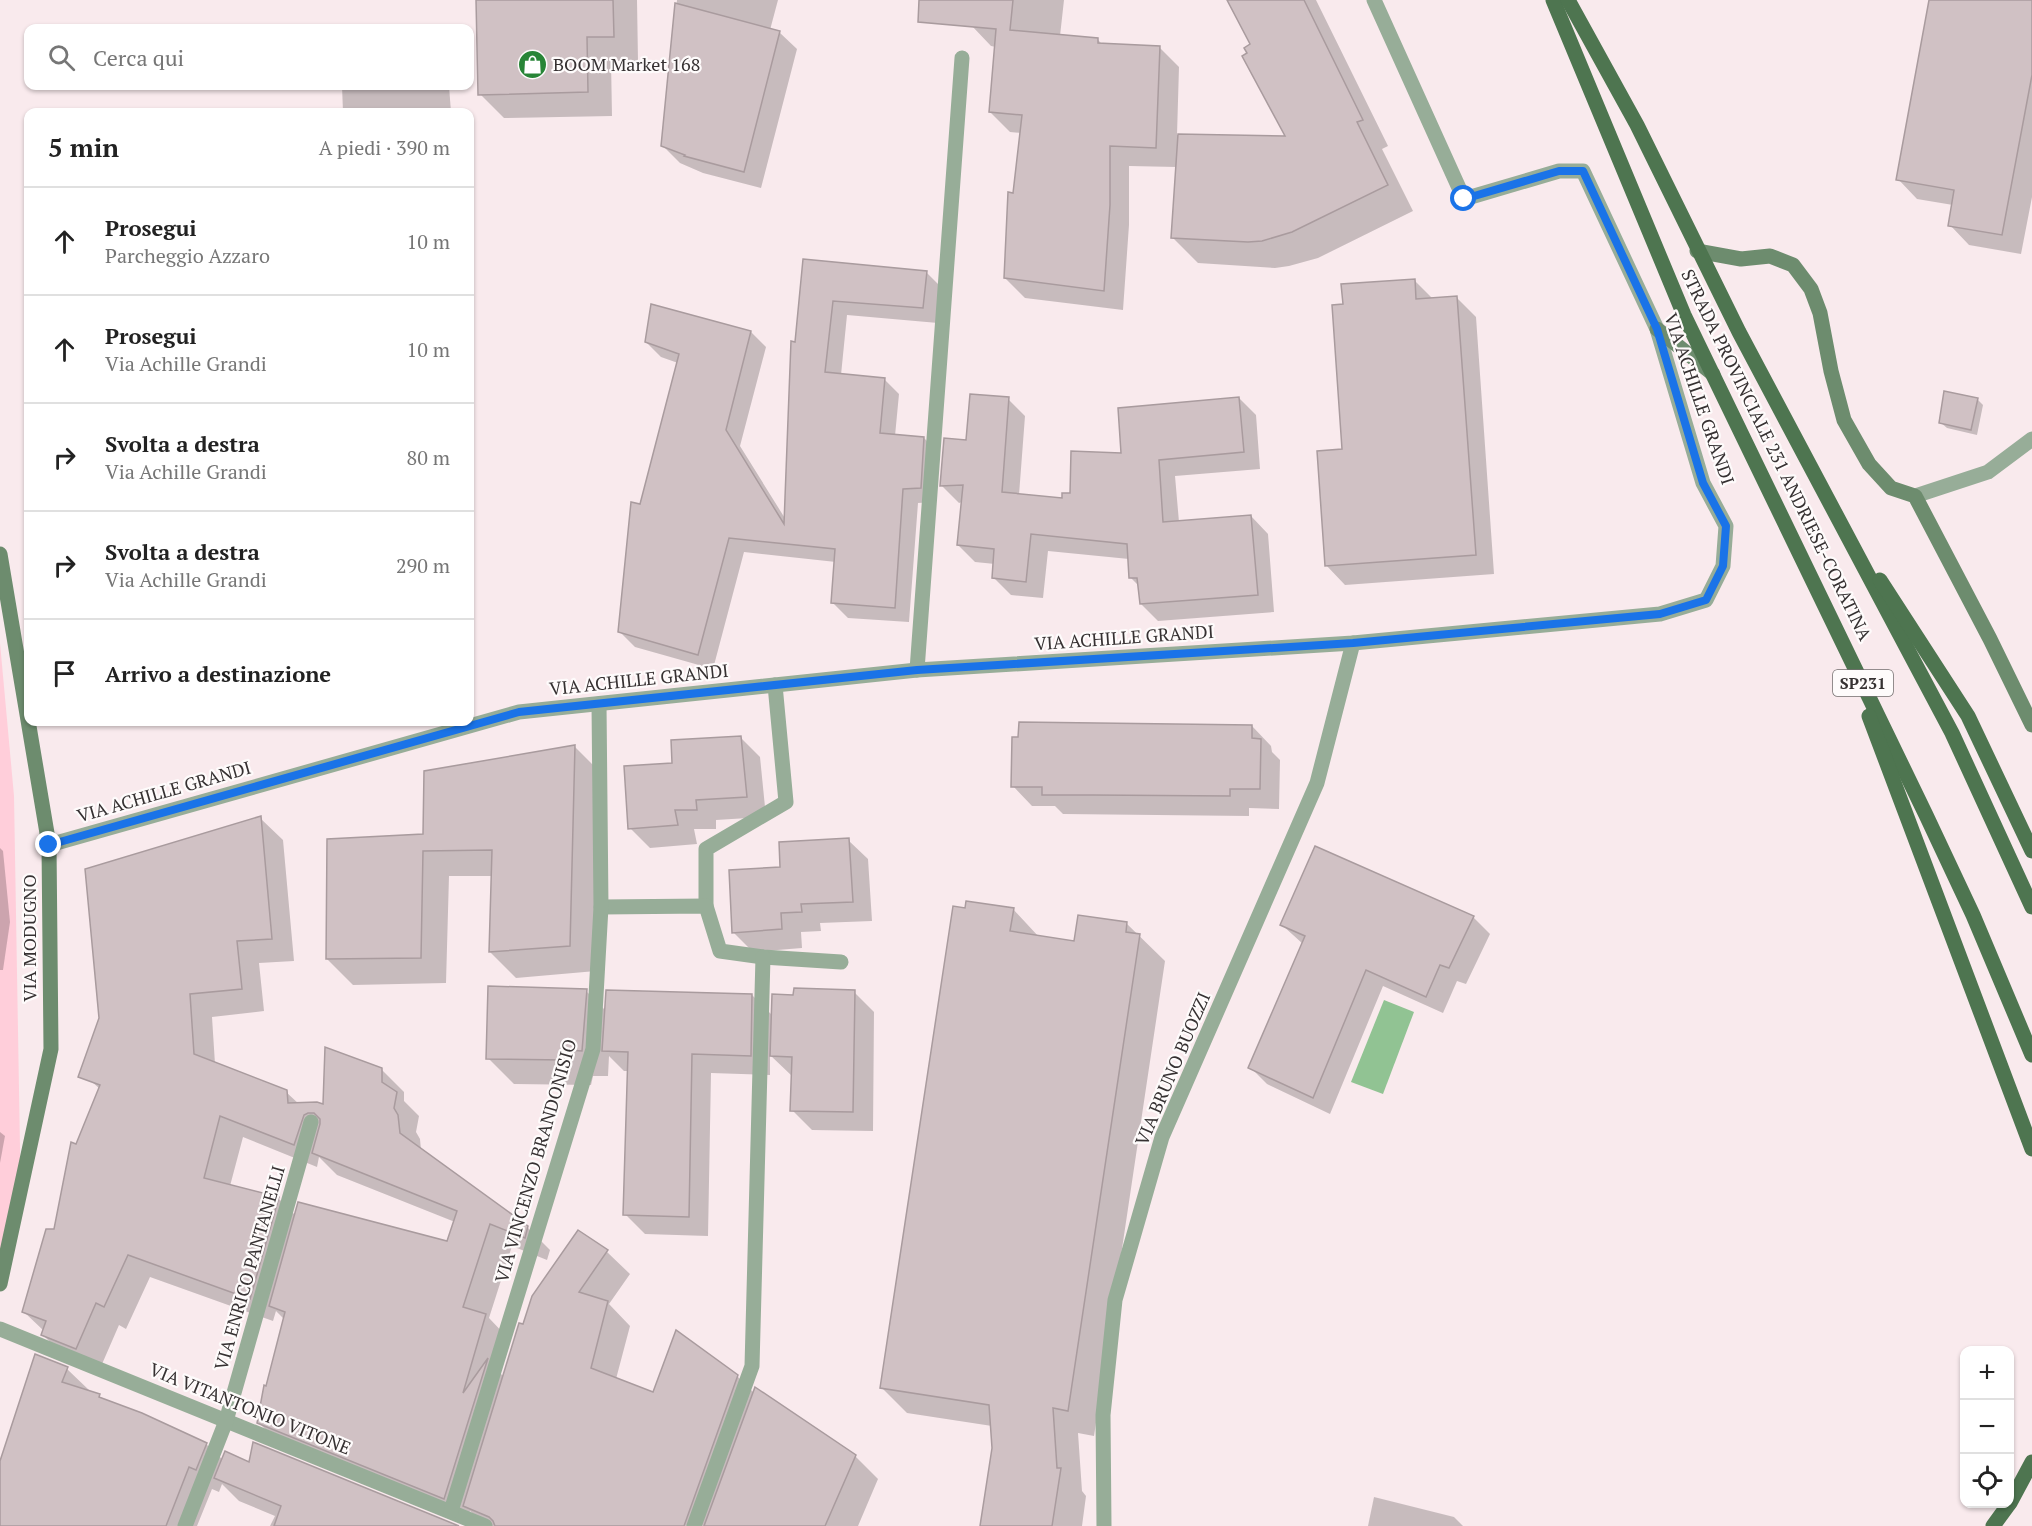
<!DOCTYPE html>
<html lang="it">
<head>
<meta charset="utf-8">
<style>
  :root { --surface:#fff; --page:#f2f2f2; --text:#222; --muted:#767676; --line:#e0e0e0 }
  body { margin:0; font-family:"PT Serif",serif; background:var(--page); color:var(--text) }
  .controls { position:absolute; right:18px; bottom:18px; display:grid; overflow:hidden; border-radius:12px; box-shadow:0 2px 4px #0004 }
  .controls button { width:54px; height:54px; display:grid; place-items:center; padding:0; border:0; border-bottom:2px solid var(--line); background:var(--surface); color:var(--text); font:30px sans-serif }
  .stop { position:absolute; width:18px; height:18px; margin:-14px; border:4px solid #1a73e8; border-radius:50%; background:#fff }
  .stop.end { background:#1a73e8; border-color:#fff; box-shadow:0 2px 6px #0008 }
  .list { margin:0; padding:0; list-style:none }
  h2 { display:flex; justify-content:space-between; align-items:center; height:78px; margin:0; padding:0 24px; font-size:26px }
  h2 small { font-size:20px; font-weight:400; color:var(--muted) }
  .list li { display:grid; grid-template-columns:39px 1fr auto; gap:18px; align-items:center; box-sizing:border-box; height:108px; padding:0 24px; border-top:2px solid var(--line) }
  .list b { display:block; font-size:22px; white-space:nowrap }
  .list p { margin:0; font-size:20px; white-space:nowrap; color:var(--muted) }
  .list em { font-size:20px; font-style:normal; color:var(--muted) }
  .icon { flex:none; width:33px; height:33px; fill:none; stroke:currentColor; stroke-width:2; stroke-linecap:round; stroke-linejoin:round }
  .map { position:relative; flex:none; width:2032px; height:1526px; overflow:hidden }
  .search { position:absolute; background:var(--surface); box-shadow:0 2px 4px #0004; left:24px; top:24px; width:450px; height:66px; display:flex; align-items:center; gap:15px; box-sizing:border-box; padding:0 21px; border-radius:12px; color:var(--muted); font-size:22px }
  .panel { position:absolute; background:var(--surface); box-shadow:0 2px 4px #0004; left:24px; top:108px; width:450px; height:618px; border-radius:12px }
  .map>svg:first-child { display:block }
  .green { fill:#ffceda }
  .water { fill:#91c393 }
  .shadow { fill:#0003; fill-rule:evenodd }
  .building { fill:#d0c1c4; stroke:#a99b9e; stroke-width:1.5 }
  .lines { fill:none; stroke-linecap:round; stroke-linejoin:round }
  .street { stroke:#97ad98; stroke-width:15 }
  .secondary { stroke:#6d8c6e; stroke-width:15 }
  .primary { stroke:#4e7550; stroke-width:15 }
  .route { stroke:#1a73e8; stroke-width:8 }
  .labels { text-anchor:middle; stroke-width:4.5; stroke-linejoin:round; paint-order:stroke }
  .shield { fill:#fefbfb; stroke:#726e6e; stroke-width:1.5 }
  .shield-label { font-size:16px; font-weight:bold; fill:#363132 }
  .poi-label { font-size:18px; fill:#363132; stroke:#fefbfb; text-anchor:start }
  .street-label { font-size:18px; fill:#363132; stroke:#fefbfb }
</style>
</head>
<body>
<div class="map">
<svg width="2032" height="1526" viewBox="0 0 2032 1526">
  <rect width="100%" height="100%" fill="#f9eaed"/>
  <!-- green -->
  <path class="green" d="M0,643L14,796L21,1207L0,1268Z"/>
  <!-- water -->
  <path class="water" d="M1384,1000L1414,1012L1383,1094L1351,1082Z"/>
  <!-- shadow -->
  <g class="shadow">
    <path d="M477,0H637L638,61H611L612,116L504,118L480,94Z"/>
    <path d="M677,0H778L770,30L779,32L797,49L761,188L703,173L680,163L663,146Z"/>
    <path d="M974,0H1064L1060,36L1098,40L1103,45L1159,47L1179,67L1177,135L1288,137L1249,54L1252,45L1248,0H1316L1388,146L1382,149L1413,211L1318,258L1289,266L1275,268L1198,263L1172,237L1177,167L1129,166V225L1123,310L1025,298L1005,278L1022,133L1010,132L990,112L996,47L991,46L972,26Z"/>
    <path d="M1931,0H2032V197L2021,254L1969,245L1950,225L1953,205L1917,199L1898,179Z"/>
    <path d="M342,86H449L451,112H343Z"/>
    <path d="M804,260L926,272L941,287L938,323L847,315L841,375L884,379L899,394L895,436L924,438L939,453L935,502L918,503L909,622L848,618L833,603L836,562L744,552L713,669L635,647L620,632L641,506L678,363L661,357L646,342L751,332L766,347L740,446L786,520L796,344Z"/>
    <path d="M1414,280L1433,299L1457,298L1476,317L1494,574L1345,585L1326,565L1344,450V306Z"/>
    <path d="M1239,398L1256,415L1260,469L1175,476L1179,522L1251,516L1268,534L1274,612L1158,621L1141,604L1140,587L1131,578L1129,559L1048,551L1043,598L1011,595L994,578L995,564L975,562L958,545L962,502L959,503L942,486L968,442L1008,399L1025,416L1019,495L1063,500L1123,454Z"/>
    <path d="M1977,399L1983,405L1977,435L1947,428L1940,422Z"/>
    <path d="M1252,726L1271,746L1272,752L1280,760L1279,809L1249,808V816L1063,814L1055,806H1032L1013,786Z"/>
    <path d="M740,737L760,757L766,817L716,820V829H694L697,844L650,848L630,828L674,764Z"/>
    <path d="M575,747L601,773L596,971L516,978L490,952L493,876H449L446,983L353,985L327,959L424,836Z"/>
    <path d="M260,818L283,840L294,961L259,963L264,1011L212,1017L215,1064L286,1092L299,1104L324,1107L381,1069L404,1092V1101L419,1116L416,1132L420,1139L421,1150L527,1227L550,1250L547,1260L512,1246L489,1318L508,1338L498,1371L504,1377L524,1325L607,1252L630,1274L609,1304L630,1326L616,1379L654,1394L737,1376L754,1393L855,1456L878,1479L858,1526H484L470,1511L467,1520L281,1445L258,1422L285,1320L276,1311L273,1321L150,1277L126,1329L119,1325L99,1371L65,1357L43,1335L44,1331L23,1311L55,1231L77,1146L100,1089L91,1081ZM243,1137L317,1167L319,1157L337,1175L455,1222L448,1243L296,1216L279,1199L230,1186Z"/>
    <path d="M848,840L868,859L872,921L820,923L821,931L801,932L802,948L753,952L733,932L782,868Z"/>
    <path d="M0,848L3,851L10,922L3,970H0Z"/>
    <path d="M966,909H1013L1039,937L1076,943L1126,923L1165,961L1094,1436L1078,1433L1082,1491L1086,1496L1082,1526H981L993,1448L992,1426L907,1413L881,1387Z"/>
    <path d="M1473,917L1490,934L1466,984L1457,981L1443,1013L1383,986L1330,1114L1267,1084L1250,1067L1303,944L1282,925Z"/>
    <path d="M586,991L606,1011L752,995L773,1016L795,997L854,992L874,1012L873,1131L812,1130L792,1110V1076L770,1055V1075L711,1073L708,1236L645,1234L625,1214L629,1071H624L609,1056L608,1076H593L591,1085L514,1084L488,1058Z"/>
    <path d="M0,1132L5,1136L0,1163Z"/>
    <path d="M67,1369L90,1391L105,1401L206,1444L223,1460L250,1464L455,1526H270L275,1516L239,1501L222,1484L219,1492L212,1489L197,1526H0V1466Z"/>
    <path d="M1374,1497L1454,1517L1463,1526H1368Z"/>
  </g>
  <!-- building -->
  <g class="building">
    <path d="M476,0H613L614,37H587L588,92L478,95Z"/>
    <path d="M919,0H1013L1010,30L1098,38V43L1160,46L1156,148L1110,146V205L1104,291L1004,278L1008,192L1013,193L1022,115L989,112L996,29L918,22Z"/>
    <path d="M1227,0H1304L1363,120L1357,122L1388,185L1292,232L1262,241L1248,242L1171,238L1178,134L1285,136L1242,56L1247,53L1244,48L1250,44Z"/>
    <path d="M1929,0H2032V75L2002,235L1948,226L1954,190L1896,180Z"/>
    <path d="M675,3L780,31L744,172L684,156L685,155L661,146Z"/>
    <path d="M803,259L927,271L923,308L833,301L825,372L885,378L880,433L924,437L921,488L903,489L895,608L831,603L835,549L729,538L698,655L618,632L631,502L640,504L679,354L645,342L651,304L751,331L726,430L784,524L791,341L795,342Z"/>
    <path d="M1415,279L1416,299L1457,296L1476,555L1325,566L1317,451L1342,449L1332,305L1343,304L1341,284Z"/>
    <path d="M1944,391L1978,398L1971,430L1939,423Z"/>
    <path d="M970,394L1009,397L1002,492L1062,498V493H1070L1071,451L1121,453L1118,408L1239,397L1244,452L1159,460L1163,522L1251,515L1258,595L1140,604L1137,578H1129L1127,544L1031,534L1026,582L992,578L994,549L957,545L963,485L940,486L944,438L966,440Z"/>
    <path d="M1019,722L1252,725V738L1261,739L1260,789H1230V796L1092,795H1042V787H1011L1012,737H1018Z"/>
    <path d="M741,736L747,797L696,800L697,810H675L678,825L628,829L624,766L672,763L671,740Z"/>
    <path d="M575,745L570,946L489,952L492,850L423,851L421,958L326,959L327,839L423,834L424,771Z"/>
    <path d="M261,816L272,939L237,941L242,989L190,994L194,1054L287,1090L288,1103L317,1102L323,1104L325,1047L382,1068V1082L397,1092L394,1108L398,1115L400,1133L528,1226L525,1238L490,1224L463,1307L486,1314L463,1393L488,1358L444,1499L257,1423L264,1385L266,1386L285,1312L269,1306L298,1202L447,1241L457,1211L312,1153L320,1124V1119L314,1113H308L304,1115L294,1145L220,1116L204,1178L279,1197L250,1299L128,1255L104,1307L96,1303L76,1349L41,1335L46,1321L22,1312L46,1229H54L71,1142L76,1144L100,1085L78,1077L99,1018L85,869Z"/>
    <path d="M849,838L853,902L801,904L802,912L781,913L782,929L732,933L729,870L780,867L779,842Z"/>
    <path d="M1315,846L1474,916L1449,968L1440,965L1426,997L1366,970L1313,1098L1248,1068L1305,936L1280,925Z"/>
    <path d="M966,901L1014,908L1010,931L1074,941L1078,915L1127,922L1126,932L1140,934L1068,1411L1053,1408L1057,1468H1061L1052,1526H980L992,1448L989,1405L880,1388L953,906L965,908Z"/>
    <path d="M488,986L587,989L582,1051L567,1050L565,1060L486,1059Z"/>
    <path d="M794,988L855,990L853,1112L790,1111L792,1057L770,1056L772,994L793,995Z"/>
    <path d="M606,990L752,994L751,1056L692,1054L689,1217L623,1215L628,1052L602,1051Z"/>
    <path d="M578,1230L608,1250L579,1292L608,1301L591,1368L653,1392L676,1330L738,1375L684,1526H495L493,1521L489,1517L463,1506L519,1323L523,1324L532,1296Z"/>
    <path d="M35,1354L68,1367L62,1382L100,1394L99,1397L142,1413L207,1443L196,1470L189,1467L166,1526H0V1461Z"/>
    <path d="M755,1387L856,1455L825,1526H704Z"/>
    <path d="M253,1442L459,1526H274L281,1506L214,1478L225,1451L249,1462Z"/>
  </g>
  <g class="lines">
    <!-- street -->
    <g class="street">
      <path d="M1915,496L1988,472L2032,439"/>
      <path d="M917,670L962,58"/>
      <path d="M49,845L519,712L917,670L1353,643L1660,614L1706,600L1723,566L1726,526L1703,483L1657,329L1583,171H1559L1464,199L1374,0"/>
      <path d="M706,906V849L786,802L775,685"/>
      <path d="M601,907L706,906L720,951L763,957L841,962"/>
      <path d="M0,1329L485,1526"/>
      <path d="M451,1511L593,1049L601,907L599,704"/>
      <path d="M185,1526L226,1421L311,1122"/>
      <path d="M694,1526L752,1366L763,957"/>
      <path d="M1104,1526L1103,1415L1115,1300L1162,1137L1317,783L1353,643"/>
    </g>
    <!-- secondary -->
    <g class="secondary">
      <path d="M1697,251L1741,259L1770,256L1793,265L1811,289L1820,313L1831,371L1844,420L1869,464L1891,488L1915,496L1990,639L2032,725"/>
      <path d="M1657,329L1713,374"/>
      <path d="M0,554L49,845L51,1049L0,1284"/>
    </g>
    <!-- primary -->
    <g class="primary">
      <path d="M1553,0L1684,315L1926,815L1973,915L2032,1055"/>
      <path d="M1568,0L1637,125L1739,332L1952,733L2032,907"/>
      <path d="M1880,580L1968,716L2032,851"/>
      <path d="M1869,716L2032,1149"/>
      <path d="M2010,1503L2032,1462"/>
      <path d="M1993,1526L2009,1504"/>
    </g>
  </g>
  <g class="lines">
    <!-- route -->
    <path class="route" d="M49,845L519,712L917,670L1353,643L1660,614L1706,600L1723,566L1726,526L1703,483L1657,329L1583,171H1559L1464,199"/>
  </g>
  <!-- icons -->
  <defs>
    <symbol id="shop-disc" viewBox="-11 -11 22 22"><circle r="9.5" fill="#288537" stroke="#fefbfb"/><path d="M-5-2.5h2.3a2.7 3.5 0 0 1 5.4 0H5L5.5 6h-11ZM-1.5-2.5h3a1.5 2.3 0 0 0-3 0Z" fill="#fff"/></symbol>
  </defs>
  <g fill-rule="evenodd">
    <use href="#shop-disc" x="516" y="48" width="33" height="33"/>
  </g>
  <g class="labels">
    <!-- shield labels -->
    <rect class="shield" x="1833" y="670" width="60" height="26" rx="4.5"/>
    <g class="shield-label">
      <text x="1863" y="689">SP231</text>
    </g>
    <!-- poi labels -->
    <g class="poi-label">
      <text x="553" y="71">BOOM Market 168</text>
    </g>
    <!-- street labels -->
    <g class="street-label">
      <text transform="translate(1699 399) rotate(71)" y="6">VIA ACHILLE GRANDI</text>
      <text transform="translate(1776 455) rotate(64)" y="6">STRADA PROVINCIALE 231 ANDRIESE-CORATINA</text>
      <text transform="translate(1124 638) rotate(-4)" y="6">VIA ACHILLE GRANDI</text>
      <text transform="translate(639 680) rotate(-6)" y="6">VIA ACHILLE GRANDI</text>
      <text transform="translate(164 792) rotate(-16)" y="6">VIA ACHILLE GRANDI</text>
      <text transform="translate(30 938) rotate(-90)" y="6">VIA MODUGNO</text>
      <text transform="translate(1173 1069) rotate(-67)" y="6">VIA BRUNO BUOZZI</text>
      <text transform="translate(536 1161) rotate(-74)" y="6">VIA VINCENZO BRANDONISIO</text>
      <text transform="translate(250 1268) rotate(-74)" y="6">VIA ENRICO PANTANELLI</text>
      <text transform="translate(250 1409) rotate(22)" y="6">VIA VITANTONIO VITONE</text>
    </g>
  </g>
</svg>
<div class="controls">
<button>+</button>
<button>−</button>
<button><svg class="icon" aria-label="locate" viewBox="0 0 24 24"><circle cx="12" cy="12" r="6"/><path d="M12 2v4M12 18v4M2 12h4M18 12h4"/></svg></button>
</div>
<div class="stop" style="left:1464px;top:199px"></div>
<div class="stop end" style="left:49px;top:845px"></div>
<div class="search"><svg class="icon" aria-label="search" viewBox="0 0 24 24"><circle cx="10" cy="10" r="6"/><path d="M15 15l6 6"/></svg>Cerca qui</div>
<section class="panel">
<h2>5 min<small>A piedi · 390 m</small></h2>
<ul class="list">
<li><svg class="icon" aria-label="ahead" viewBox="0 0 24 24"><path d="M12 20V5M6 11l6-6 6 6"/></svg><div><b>Prosegui</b><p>Parcheggio Azzaro</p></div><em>10 m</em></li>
<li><svg class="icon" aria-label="ahead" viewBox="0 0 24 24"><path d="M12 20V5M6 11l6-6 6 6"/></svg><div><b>Prosegui</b><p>Via Achille Grandi</p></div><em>10 m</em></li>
<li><svg class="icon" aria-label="right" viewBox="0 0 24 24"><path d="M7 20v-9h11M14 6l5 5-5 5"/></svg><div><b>Svolta a destra</b><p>Via Achille Grandi</p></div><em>80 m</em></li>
<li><svg class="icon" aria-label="right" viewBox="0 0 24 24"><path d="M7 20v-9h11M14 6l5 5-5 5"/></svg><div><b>Svolta a destra</b><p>Via Achille Grandi</p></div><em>290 m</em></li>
<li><svg class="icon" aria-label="arrive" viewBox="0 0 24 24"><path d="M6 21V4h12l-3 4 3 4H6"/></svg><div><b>Arrivo a destinazione</b></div></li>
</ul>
</section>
</div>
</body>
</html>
